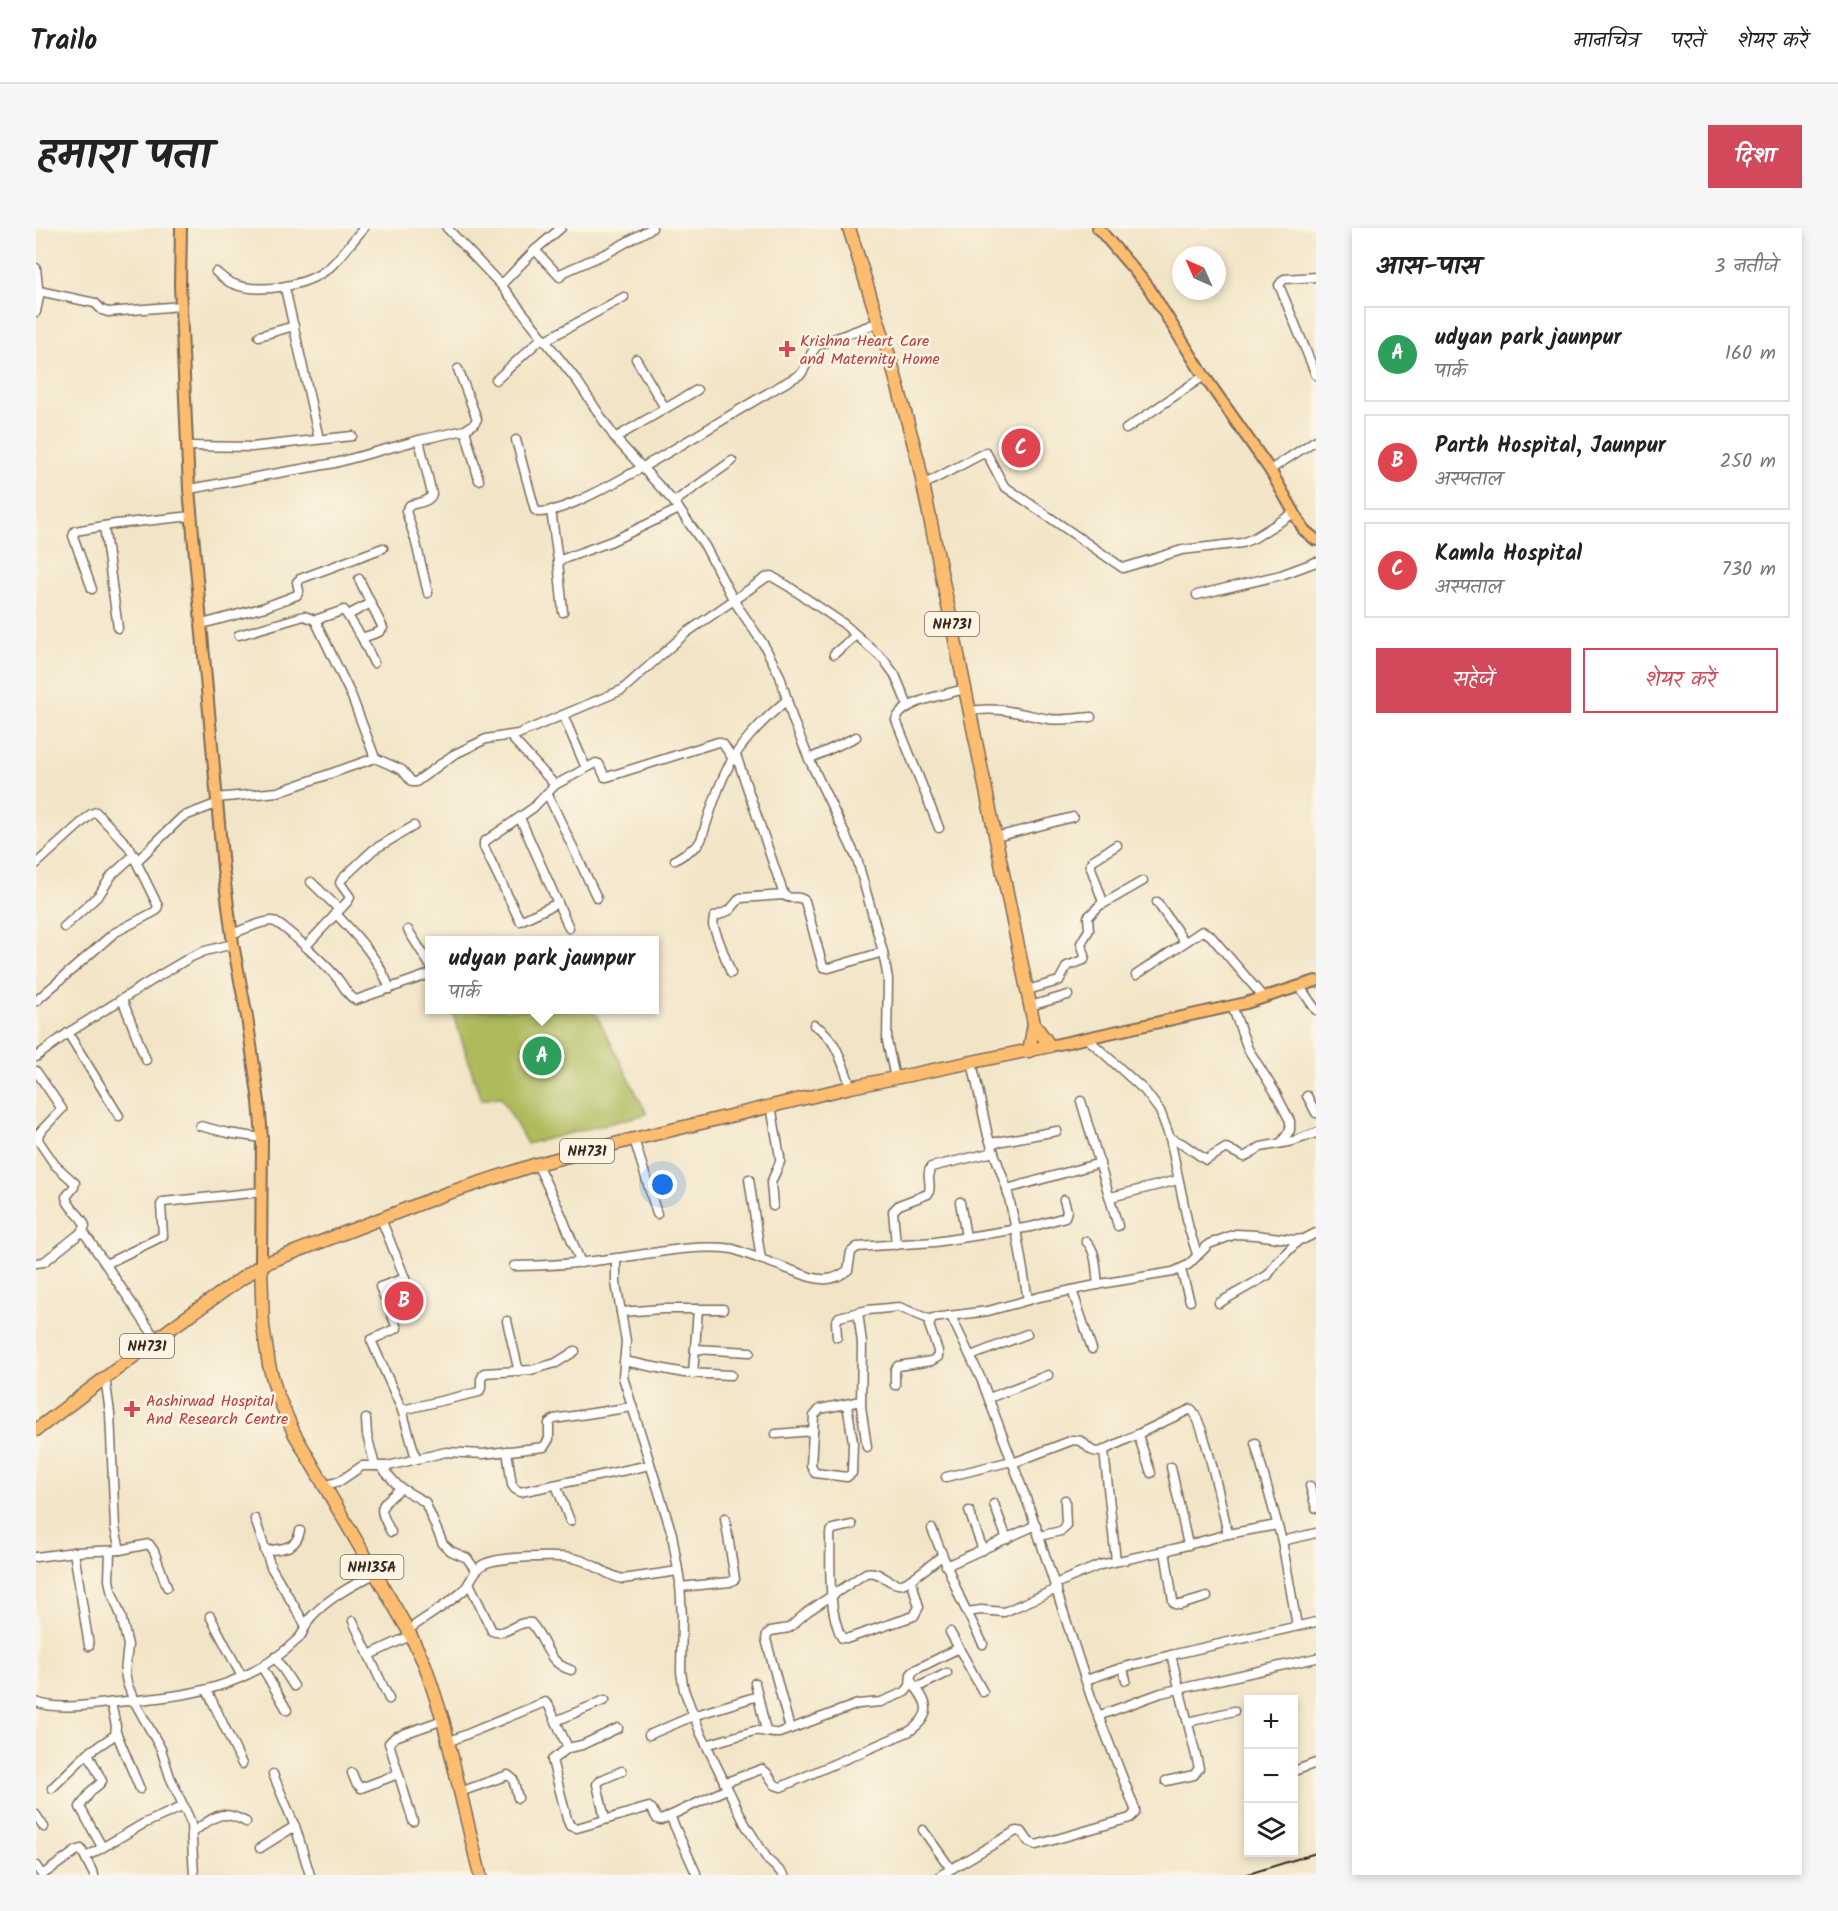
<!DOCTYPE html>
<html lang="hi">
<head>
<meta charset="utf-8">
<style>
  :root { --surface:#fff; --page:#f6f6f6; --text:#222; --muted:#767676; --line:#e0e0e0; --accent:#d1495b }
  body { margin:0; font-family:Kalam,"Playpen Sans Deva",sans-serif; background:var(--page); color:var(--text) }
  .controls { position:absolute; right:18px; bottom:18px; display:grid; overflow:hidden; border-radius:0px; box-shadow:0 3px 9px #0003 }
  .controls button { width:54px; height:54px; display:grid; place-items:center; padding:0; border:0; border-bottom:2px solid var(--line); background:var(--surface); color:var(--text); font:30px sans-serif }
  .compass { position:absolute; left:1136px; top:18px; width:54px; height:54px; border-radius:50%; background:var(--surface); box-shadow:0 3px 9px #0003; rotate:315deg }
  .you { position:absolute; left:627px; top:957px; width:21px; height:21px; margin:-15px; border:4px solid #fff; border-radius:50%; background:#1a73e8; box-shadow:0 0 0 9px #1a73e833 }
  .badge { display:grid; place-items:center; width:39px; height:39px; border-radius:50%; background:var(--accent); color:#fff; font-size:20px; font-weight:700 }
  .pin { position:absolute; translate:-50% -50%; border:3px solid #fff; box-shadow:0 2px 6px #0006 }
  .popup { position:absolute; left:389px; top:708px; width:234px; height:78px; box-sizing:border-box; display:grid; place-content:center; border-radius:0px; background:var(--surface); filter:drop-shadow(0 2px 4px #0005); font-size:20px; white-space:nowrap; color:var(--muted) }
  .popup b { font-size:22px; color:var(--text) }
  .popup::after { content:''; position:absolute; left:50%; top:100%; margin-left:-12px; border:12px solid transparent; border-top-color:var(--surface) }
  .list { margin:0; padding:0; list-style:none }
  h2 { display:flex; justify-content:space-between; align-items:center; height:78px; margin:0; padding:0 24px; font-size:26px }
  h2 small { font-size:20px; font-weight:400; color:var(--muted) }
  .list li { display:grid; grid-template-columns:39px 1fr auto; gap:18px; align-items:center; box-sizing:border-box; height:96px; margin:0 12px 12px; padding:0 12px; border:2px solid var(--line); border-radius:0px }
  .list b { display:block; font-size:22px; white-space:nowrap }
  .list p { margin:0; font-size:20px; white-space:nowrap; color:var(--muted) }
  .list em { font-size:20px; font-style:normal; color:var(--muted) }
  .actions { display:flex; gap:12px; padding:18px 24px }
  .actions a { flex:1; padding:14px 0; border:2px solid var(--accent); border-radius:0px; text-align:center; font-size:21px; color:var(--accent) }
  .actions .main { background:var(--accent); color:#fff }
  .icon { flex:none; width:33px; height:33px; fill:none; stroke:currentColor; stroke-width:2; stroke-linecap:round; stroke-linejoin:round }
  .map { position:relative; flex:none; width:1280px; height:1647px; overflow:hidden; border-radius:0px }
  header { display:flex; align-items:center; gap:36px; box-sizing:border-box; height:84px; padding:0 30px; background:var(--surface); border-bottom:2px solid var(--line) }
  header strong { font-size:28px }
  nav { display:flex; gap:33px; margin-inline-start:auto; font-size:21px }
  .intro { display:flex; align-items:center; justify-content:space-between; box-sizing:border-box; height:144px; padding:0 36px }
  h1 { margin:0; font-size:42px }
  .button { padding:15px 27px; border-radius:0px; background:var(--accent); color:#fff; font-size:21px; font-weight:700 }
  main { display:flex; gap:36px; padding:0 36px }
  aside { flex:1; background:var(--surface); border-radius:0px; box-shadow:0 3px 9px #0003 }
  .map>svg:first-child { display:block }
  .green { fill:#aeba5c; stroke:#74723d; stroke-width:1.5 }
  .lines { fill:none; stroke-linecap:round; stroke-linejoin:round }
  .minor-casing { stroke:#7b6b59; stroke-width:11 }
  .major-casing { stroke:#7b6b59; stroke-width:14 }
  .highway-casing { stroke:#7b6b59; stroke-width:15 }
  .minor { stroke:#fff; stroke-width:8 }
  .major { stroke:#fcbd6f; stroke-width:10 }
  .highway { stroke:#fcbd6f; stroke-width:12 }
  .rail { stroke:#3b2a1e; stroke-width:2 }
  .health-dot { fill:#e0444e; stroke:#fcf5e5; stroke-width:2 }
  .labels { text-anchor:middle; stroke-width:5; stroke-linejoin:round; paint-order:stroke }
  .shield { fill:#fcf5e5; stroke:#75675a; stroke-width:1.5 }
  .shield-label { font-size:15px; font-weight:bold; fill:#3b2a1e }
  .health-label { font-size:16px; fill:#be3a42; stroke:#fcf5e5; text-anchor:start }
</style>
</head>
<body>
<header>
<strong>Trailo</strong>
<nav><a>मानचित्र</a><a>परतें</a><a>शेयर करें</a></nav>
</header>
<div class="intro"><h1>हमारा पता</h1><a class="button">दिशा</a></div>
<main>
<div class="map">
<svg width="1280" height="1647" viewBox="0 0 1280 1647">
  <rect width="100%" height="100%" fill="#fcf5e5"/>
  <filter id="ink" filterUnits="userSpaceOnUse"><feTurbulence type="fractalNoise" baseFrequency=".0167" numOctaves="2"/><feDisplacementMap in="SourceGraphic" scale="12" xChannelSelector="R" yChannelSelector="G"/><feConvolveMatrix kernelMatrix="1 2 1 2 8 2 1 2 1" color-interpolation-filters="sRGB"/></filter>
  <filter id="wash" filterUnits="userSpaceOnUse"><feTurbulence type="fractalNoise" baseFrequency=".008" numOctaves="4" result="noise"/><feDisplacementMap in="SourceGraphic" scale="24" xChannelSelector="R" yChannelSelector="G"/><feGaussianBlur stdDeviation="1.35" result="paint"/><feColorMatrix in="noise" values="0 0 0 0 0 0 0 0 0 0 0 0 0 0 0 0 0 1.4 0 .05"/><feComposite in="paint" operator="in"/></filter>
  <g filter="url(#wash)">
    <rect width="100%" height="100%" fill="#f2e5c7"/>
    <!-- green -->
    <path class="green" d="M416,782H558L611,886L491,916L465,869L445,872Z"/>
  </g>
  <g filter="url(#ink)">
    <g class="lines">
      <defs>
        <g id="minor">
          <path d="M411,0L465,57L542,154L579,210L638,274L669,318L698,373L728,417L744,448L757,492L773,531L821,631L847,724L852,751L851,813L859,850"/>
          <path d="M499,22L524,49L526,45L571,25L616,0"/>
          <path d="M0,40L3,69L0,84"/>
          <path d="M180,44C185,48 190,53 195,55C222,67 272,58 294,39C306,28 316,13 328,0"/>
          <path d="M1280,49L1248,51L1243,57L1280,147"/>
          <path d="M465,57L499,22L525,0"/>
          <path d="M249,60L283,211"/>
          <path d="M3,63L59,75L66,82L72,84L145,78"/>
          <path d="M223,108L258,98"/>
          <path d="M510,112L588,69"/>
          <path d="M600,131L629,180"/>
          <path d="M460,152L507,109"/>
          <path d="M1090,201L1168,148"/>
          <path d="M429,202L443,252"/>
          <path d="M579,210L661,162"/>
          <path d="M383,212L396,266C394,274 381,275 374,277L370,283L379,311L392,365"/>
          <path d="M480,212L499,282L502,284C523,285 559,265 578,255C642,221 702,181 765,146C772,137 773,124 782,117L843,94"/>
          <path d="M152,218L216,219L316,208"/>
          <path d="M1234,242L1280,212"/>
          <path d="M887,257L950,224L968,258L1087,340L1146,322L1206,315L1218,310L1258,285"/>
          <path d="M153,261L299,235L383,212L429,202L438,196L441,191L422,141"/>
          <path d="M638,274L696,233"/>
          <path d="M515,282L522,333L527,384"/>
          <path d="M68,298L82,400"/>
          <path d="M522,333L576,313L643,281"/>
          <path d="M323,351L347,400L343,404L326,410"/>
          <path d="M56,361L37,308L39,303L80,296L156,288"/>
          <path d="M1161,367L1245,347L1280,334"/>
          <path d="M312,387L335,375"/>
          <path d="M279,392L308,382L326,410L338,435"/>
          <path d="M166,396L229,379L261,367L263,363L261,354L264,351L347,320"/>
          <path d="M203,407L268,388L279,392L316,469L339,530"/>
          <path d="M798,426L820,407"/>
          <path d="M934,483C964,478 984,486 1013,491C1026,493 1042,490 1055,489"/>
          <path d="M527,487L550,540"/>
          <path d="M475,509L519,557"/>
          <path d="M700,527L748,667C754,673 762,666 769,673L787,739L793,740L847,724"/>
          <path d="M773,531L820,509"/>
          <path d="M511,565L561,670"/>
          <path d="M180,570L242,564L339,530L366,542L376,554H380L417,527L450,511L482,506L586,462L650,405L731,349L735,348L752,358L808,396L848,432L859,447L872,478"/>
          <path d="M484,590L533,700"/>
          <path d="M903,600L860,492C866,473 911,466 929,461"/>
          <path d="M960,609L1037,589"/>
          <path d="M639,632L661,618L665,612C672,591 678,570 687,550C700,518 726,493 752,471"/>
          <path d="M101,633L146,589L180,576"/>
          <path d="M0,636L55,586L60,584L93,619L122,678L120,683L78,705L0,773"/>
          <path d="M275,654L303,681"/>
          <path d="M1121,674L1148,713"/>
          <path d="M522,675L484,693L448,619V614L497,580L519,557L560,535L563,536L569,549H571L682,514L687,516L697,531"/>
          <path d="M1067,676L1107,653"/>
          <path d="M299,685C321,708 343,731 354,761"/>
          <path d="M28,699L63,667L76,647L98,627"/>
          <path d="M372,702L394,737"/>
          <path d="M196,706C206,702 226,693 236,693C246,694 294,741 302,751C308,758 311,768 320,772L394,746"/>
          <path d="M269,719L312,673L314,669L304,655L306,651L337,622L378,598"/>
          <path d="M695,745L677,697L678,689L694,682L704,670L748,667"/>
          <path d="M1100,747L1166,703L1174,707L1228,770"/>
          <path d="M1264,759L1280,782"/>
          <path d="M991,762L1023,753L1031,738L1048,732L1049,727L1045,715L1053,702L1052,689L1067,674L1054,637L1057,632L1081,617"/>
          <path d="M86,771L110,832"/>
          <path d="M994,778L1032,767"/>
          <path d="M1196,778L1212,821L1239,864L1254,893V902L1245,915"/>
          <path d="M778,797C801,809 806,836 815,859"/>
          <path d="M32,805L83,888"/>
          <path d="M1051,810L1109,863L1124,883L1134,910L1153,1001L1161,1026"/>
          <path d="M0,829L32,805L126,746L155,729L169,723L197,716"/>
          <path d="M936,834L952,908L971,961L980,1001L992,1072"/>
          <path d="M0,843L26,881L3,905L2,912L19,937L39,955L38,959L30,969C32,981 46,986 49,998L47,1003L8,1034L0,1035"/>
          <path d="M1271,868L1280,885"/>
          <path d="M1045,873L1082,998"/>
          <path d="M735,878L744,929V934L735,955L737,978"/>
          <path d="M164,898L192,905L226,910"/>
          <path d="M1134,910L1147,916L1170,932L1190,920L1208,929L1225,919L1257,913L1280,905"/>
          <path d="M598,911L621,986"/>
          <path d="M955,915L1021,903"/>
          <path d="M501,936L525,986L545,1035"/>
          <path d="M713,951L725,1031"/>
          <path d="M971,961L1064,935"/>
          <path d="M1075,969L1142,952"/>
          <path d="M924,974L930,1009"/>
          <path d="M345,991L369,1050L344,1059L361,1100L335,1112L366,1182L380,1230"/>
          <path d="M47,1003L120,1111"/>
          <path d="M1050,1013C1061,1023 1060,1043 1062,1057"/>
          <path d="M860,1017L857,983L863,977L892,966C897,957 889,947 895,939L958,924"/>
          <path d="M580,1031V1055L590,1113L587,1149L636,1306L644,1354L646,1390L645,1444L648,1462L665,1506L709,1596L732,1632L748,1647"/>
          <path d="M70,1036L127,1008L125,977L127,974L225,964"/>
          <path d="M478,1038C513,1038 547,1035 581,1030C620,1025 658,1016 697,1021L774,1049C789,1053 799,1052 812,1042L815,1024L821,1019L899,1014L995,999L1029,989L1031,983L1028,972"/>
          <path d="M1145,1042L1154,1073"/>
          <path d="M1036,1062L1056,1121"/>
          <path d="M1183,1075L1232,1047L1241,1034L1263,1012"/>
          <path d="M585,1084L626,1081H687"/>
          <path d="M822,1084L826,1115L825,1178L831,1219"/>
          <path d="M471,1093L483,1144"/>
          <path d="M801,1109L800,1094L803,1089L832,1082L863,1079L895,1092"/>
          <path d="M659,1121L714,1124"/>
          <path d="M935,1128L991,1106"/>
          <path d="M588,1133L648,1145L695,1147"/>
          <path d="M657,1146L662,1081"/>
          <path d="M69,1149L74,1185L79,1300L84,1322"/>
          <path d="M859,1157V1142L862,1138L895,1133L902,1129V1123L893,1097L897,1090L952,1083L1003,1069L1070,1055L1137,1044L1152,1037L1173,1016L1200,1006L1220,1007L1259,1012L1268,1011L1280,1005"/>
          <path d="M953,1170L1012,1147"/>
          <path d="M811,1176L817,1214L816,1245L811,1249L779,1245L775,1237L778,1188L784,1181L825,1173"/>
          <path d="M366,1182L443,1164L445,1160V1151L448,1145L495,1142L520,1135L539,1123"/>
          <path d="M330,1191L331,1207L339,1238"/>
          <path d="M740,1206L777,1203"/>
          <path d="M1102,1207L1115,1245"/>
          <path d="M1219,1215L1246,1313L1261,1398"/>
          <path d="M471,1223L476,1257L479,1261L484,1264L614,1237"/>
          <path d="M1068,1223L1080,1333"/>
          <path d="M977,1235L1037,1212L1045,1213C1053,1219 1055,1226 1066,1223L1155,1181C1168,1191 1187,1285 1192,1306"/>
          <path d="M345,1239L363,1259L389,1274L407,1316L415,1323L431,1330L440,1343"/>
          <path d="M1135,1239L1152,1317"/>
          <path d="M910,1249L976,1233"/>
          <path d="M520,1257L534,1293"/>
          <path d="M287,1258L304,1253L326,1238H352L410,1224L447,1226L508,1219L513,1211V1195L518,1191L596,1179"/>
          <path d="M1274,1258L1280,1280"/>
          <path d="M958,1276L971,1311"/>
          <path d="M933,1283L947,1322"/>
          <path d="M219,1291L235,1339L270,1398"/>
          <path d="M816,1297L797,1301L794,1305C795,1335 791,1382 806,1410H813L878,1388L883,1379L875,1351"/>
          <path d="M896,1301L924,1370L947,1416"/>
          <path d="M355,1304C341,1277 343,1280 365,1260"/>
          <path d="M1003,1308L1025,1303L1030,1299L1029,1272"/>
          <path d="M1246,1313L1280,1305"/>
          <path d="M74,1323L73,1352L75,1362L85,1388L92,1417L89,1444L91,1455L98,1473L125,1521L134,1549L153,1590L155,1596L158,1647"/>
          <path d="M229,1323C246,1320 260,1322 264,1303"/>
          <path d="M1129,1323L1137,1373L1139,1376L1144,1377L1171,1369"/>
          <path d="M38,1324L53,1418"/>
          <path d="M0,1329L38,1324L84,1322L113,1316L118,1323L131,1359"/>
          <path d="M910,1338L1000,1297"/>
          <path d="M433,1355L456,1403C470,1409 481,1392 495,1395C510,1411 510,1435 535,1442"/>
          <path d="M1019,1356L1064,1337L1078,1334L1137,1321L1192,1306L1241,1297"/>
          <path d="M644,1359L694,1354L699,1351L689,1290"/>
          <path d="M931,1384L945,1382L968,1384L1021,1361"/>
          <path d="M174,1388L206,1449"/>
          <path d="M317,1393L353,1471"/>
          <path d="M372,1402C390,1389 409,1378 426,1364C434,1357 436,1345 445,1338C457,1328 524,1327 541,1331C558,1335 571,1348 587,1351L642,1343"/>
          <path d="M914,1404L947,1464"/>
          <path d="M333,1427L376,1407"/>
          <path d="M239,1429L258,1458"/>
          <path d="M226,1439L251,1482"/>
          <path d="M1085,1440L1135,1427"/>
          <path d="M1050,1452L1085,1440L1087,1441L1090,1452"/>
          <path d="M719,1455L730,1503"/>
          <path d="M880,1460L911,1445"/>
          <path d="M171,1462L206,1536"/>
          <path d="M0,1474C21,1483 59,1476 81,1474C151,1468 209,1462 262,1411C269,1404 269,1395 276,1388C294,1369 317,1357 340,1345"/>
          <path d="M1062,1488L1125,1465L1280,1430"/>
          <path d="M520,1493L569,1472"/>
          <path d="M1152,1494L1198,1483"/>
          <path d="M582,1500L546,1517L532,1520L516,1532L531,1591L534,1598L541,1600L613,1579L616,1581L621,1591L625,1592L691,1561"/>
          <path d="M754,1501L730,1411L731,1406L735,1403L753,1400L771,1384L830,1345C844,1341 853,1358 866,1356C875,1354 897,1334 906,1328"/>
          <path d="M80,1504L104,1561"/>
          <path d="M613,1507L657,1488L722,1468"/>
          <path d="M412,1514L509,1474L513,1478L532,1520"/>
          <path d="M670,1517L718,1503C727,1502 735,1506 743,1505L822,1476L845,1474L869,1464L874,1458L875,1446L879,1442L923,1420"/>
          <path d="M52,1525L66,1553C63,1558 59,1559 55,1563C52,1568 47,1574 44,1579L66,1619"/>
          <path d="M1258,1543L1280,1535"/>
          <path d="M316,1545L320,1555L325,1560L362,1546"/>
          <path d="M237,1546L260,1601L274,1647"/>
          <path d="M1130,1553L1158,1547L1163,1540L1135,1427L1280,1394"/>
          <path d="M688,1555L726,1541L731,1545L739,1557L745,1559L874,1503C899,1485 891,1474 875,1453"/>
          <path d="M16,1560L52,1525L79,1507L80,1498L75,1475"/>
          <path d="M424,1564L472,1547L477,1551L482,1570"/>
          <path d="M0,1587L8,1599"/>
          <path d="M634,1588L660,1645"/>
          <path d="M569,1591L561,1556L565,1552L586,1543"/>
          <path d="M377,1593L353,1515L359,1509L407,1492"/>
          <path d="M887,1602L915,1641"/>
          <path d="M155,1605C178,1590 184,1579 210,1594"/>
          <path d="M224,1620L259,1598"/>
          <path d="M50,1629L107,1596L148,1578"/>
          <path d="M0,1638L6,1647"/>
          <path d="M6,1647L40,1623L45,1621L58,1647"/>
          <path d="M905,1647L980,1603L986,1604L993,1614L1000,1617L1094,1590L1099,1585V1581L1055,1469L995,1284L946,1153L915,1088"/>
        </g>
        <g id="major">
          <path d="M145,0L144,57L153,261L187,640L197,716L211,789L223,874L226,910L225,1037"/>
          <path d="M1062,0L1111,57L1168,148L1234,242L1268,302L1280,312"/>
          <path d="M1014,818L1210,775L1280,753"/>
        </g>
        <g id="highway">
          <path d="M813,0L856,137L882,232L998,796L993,823"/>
          <path d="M225,1037L227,1098L233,1137L241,1166L258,1205L372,1402L389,1437L407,1492L444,1647"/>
          <path d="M0,1202L138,1098L225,1037L409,966L501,936L598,911L815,859L1014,818L998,796"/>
        </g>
      </defs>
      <!-- minor casing -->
      <use href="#minor" class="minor-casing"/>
      <!-- major casing -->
      <use href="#major" class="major-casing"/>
      <!-- highway casing -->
      <use href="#highway" class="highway-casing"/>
      <!-- minor -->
      <use href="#minor" class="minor"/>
      <!-- major -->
      <use href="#major" class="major"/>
      <!-- highway -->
      <use href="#highway" class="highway"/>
      <!-- rail -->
      <path class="rail" d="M1209,1647L1280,1625"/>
    </g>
  </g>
  <!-- markers -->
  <g class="health-dot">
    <path d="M748 112h6v6h6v6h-6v6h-6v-6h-6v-6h6z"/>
    <path d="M93 1172h6v6h6v6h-6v6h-6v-6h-6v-6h6z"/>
  </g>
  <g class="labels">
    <!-- shield labels -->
    <g class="shield">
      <rect x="889" y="384" width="54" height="24" rx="4.5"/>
      <rect x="524" y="911" width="54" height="24" rx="4.5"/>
      <rect x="84" y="1106" width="54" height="24" rx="4.5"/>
      <rect x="304.5" y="1327" width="63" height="24" rx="4.5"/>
    </g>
    <g class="shield-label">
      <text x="916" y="401">NH731</text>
      <text x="551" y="928">NH731</text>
      <text x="111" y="1123">NH731</text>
      <text x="336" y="1344">NH135A</text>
    </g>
    <!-- health labels -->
    <g class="health-label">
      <text x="764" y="118">Krishna Heart Care<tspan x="764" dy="18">and Maternity Home</tspan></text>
      <text x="110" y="1178">Aashirwad Hospital<tspan x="110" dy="18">And Research Centre</tspan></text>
    </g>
  </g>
</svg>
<div class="controls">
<button>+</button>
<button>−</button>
<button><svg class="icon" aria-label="layers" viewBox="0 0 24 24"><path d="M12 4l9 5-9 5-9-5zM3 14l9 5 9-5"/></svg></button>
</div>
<svg class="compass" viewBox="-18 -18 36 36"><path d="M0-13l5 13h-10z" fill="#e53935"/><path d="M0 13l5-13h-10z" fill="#767676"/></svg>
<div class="you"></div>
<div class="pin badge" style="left:506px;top:828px;background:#2e9e5b">A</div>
<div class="popup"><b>udyan park jaunpur</b>पार्क</div>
<div class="pin badge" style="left:368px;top:1073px;background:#e0444e">B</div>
<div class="pin badge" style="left:985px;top:220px;background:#e0444e">C</div>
</div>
<aside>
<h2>आस-पास<small>3 नतीजे</small></h2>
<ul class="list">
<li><span class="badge" style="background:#2e9e5b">A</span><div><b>udyan park jaunpur</b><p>पार्क</p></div><em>160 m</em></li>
<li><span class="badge" style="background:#e0444e">B</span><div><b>Parth Hospital, Jaunpur</b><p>अस्पताल</p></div><em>250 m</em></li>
<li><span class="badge" style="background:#e0444e">C</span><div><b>Kamla Hospital</b><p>अस्पताल</p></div><em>730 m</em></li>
</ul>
<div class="actions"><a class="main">सहेजें</a><a>शेयर करें</a></div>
</aside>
</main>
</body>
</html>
